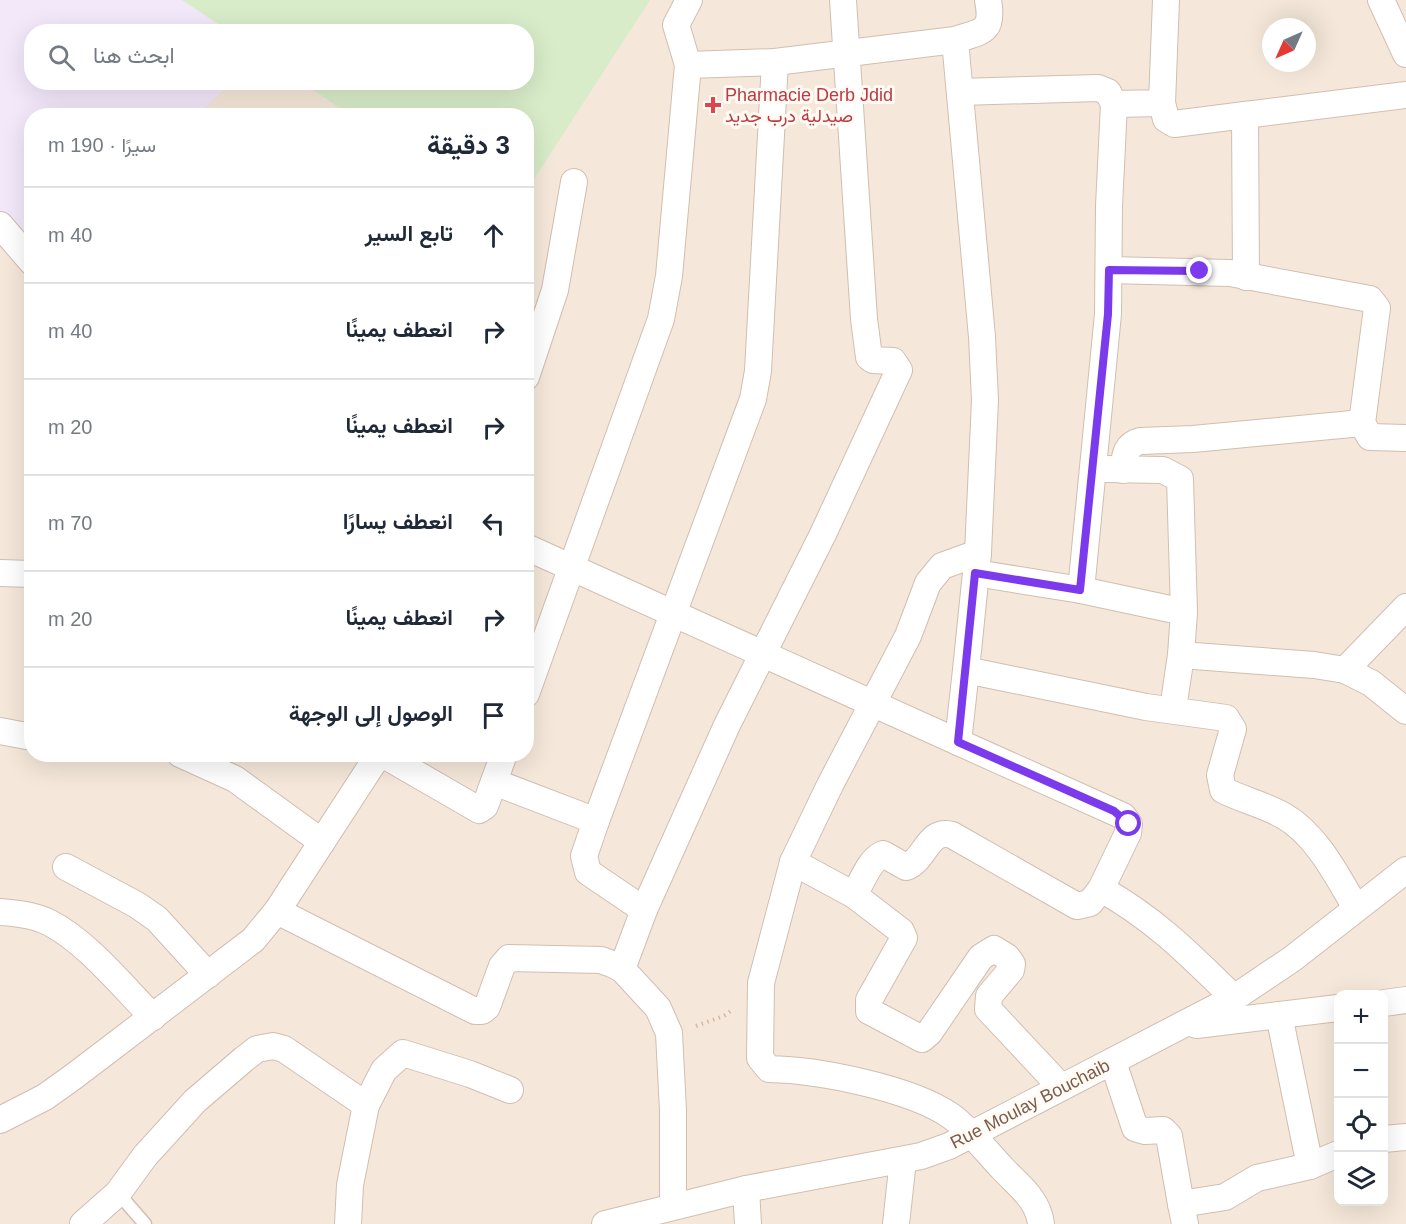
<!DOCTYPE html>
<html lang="ar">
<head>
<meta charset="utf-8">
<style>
  :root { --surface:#fff; --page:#f6f6f7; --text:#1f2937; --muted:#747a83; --line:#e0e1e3 }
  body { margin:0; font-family:Arial,Vazirmatn,sans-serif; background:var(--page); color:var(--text); direction:rtl }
  .controls { position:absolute; right:18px; bottom:18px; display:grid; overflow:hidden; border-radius:12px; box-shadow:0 6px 24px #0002 }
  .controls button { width:54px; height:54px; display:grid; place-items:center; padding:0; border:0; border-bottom:2px solid var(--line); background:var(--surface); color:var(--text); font:30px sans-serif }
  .compass { position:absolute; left:1262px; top:18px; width:54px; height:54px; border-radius:50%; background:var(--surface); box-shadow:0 6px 24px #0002; rotate:225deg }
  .stop { position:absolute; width:18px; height:18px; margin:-14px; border:4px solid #7c3aed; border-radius:50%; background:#fff }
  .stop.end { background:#7c3aed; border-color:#fff; box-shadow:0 2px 6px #0008 }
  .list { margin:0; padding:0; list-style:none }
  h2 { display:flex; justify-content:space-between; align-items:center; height:78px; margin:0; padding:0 24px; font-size:26px }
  h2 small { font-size:20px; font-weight:400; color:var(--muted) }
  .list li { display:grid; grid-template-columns:39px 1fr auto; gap:18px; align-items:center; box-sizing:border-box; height:96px; padding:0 24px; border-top:2px solid var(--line) }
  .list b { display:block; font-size:22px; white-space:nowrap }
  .list em { font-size:20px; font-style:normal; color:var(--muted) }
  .icon { flex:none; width:33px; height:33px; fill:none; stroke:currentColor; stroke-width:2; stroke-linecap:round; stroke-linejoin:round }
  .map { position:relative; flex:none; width:1406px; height:1224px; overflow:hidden; direction:ltr }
  .search { position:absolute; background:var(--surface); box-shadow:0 6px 24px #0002; left:24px; top:24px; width:510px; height:66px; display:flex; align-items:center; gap:15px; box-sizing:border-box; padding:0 21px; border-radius:24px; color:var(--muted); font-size:22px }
  .panel { position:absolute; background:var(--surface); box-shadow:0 6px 24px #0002; left:24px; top:108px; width:510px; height:654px; border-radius:24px; direction:rtl }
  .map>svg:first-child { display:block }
  .residential { fill:#f5e8da; fill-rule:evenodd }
  .education { fill:#f3e8fa }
  .green { fill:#d8ecc9 }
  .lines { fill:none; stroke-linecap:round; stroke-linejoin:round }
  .service-casing { stroke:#d1beb0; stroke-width:15 }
  .minor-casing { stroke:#d1beb0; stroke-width:28 }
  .path { stroke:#d9b8a5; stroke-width:4; stroke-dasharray:1.5 4.5; stroke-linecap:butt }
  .service { stroke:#fff; stroke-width:12 }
  .minor { stroke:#fff; stroke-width:26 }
  .route { stroke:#7c3aed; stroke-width:8 }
  .health-dot { fill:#e0444e; stroke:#fffaf3; stroke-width:2 }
  .labels { text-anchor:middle; stroke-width:6; stroke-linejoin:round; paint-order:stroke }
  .health-label { font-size:18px; fill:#be3a42; stroke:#fffaf3; text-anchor:start }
  .street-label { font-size:18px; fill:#7a5c4d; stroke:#fffaf3 }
</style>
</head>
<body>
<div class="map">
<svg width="1406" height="1224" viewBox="0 0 1406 1224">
  <rect width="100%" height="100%" fill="#fdf6ec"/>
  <!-- residential -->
  <path class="residential" d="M0,0H1406V1224H0ZM1271,27H1307V63H1271ZM32,32H526V82H32ZM32,116H526V754H32ZM1338,994H1384V1202H1338Z"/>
  <!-- education -->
  <path class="education" d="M0,0H182L229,31L32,32V82L231,83L197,115L32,116L31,243L0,210Z"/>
  <!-- green -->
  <path class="green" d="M182,0H650L527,190L526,116L350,115L303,83L526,82V32L229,31Z"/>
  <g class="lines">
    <defs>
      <path id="service" d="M118,1193L145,1224"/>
      <g id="minor">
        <path d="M1381,0L1406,54"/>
        <path d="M688,65L775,62L955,40"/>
        <path d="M960,92L1098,88L1108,92L1114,104L1109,206L1108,314L1081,590"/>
        <path d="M1162,103L1166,119L1174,124L1245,115"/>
        <path d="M1114,104L1162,103L1166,0"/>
        <path d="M0,225L32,262"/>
        <path d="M1109,270L1230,273L1370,299L1377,308L1362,423L1370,437L1406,438"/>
        <path d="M1246,277L1245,115L1406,95"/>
        <path d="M526,377L555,290L574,182"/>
        <path d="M1106,469L1163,470L1180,479L1184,612"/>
        <path d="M1123,470C1125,456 1125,445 1140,441L1193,439L1362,423"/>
        <path d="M526,547L958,742L966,670L1146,707L1226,718L1233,729L1220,775L1223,790C1243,800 1265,805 1284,816C1317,835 1337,876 1356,908"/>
        <path d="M978,553L942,566L928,583L908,636L830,785L793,862L761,983L760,1058L769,1069C819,1070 910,1088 951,1116C970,1130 986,1151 1003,1169C1019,1186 1038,1199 1041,1224"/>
        <path d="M0,573L32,574"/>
        <path d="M976,573L1081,590L1184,612L1181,655"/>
        <path d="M966,670L978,553L985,400L982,337L955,40C982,31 994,33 988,0"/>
        <path d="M1345,670L1406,607"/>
        <path d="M526,694L661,319L669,276L688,65L676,25L689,0"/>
        <path d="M1173,709L1181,655L1314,665L1345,670L1371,683L1406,711"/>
        <path d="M0,731L32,737"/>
        <path d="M958,742L1123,816L1129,824L1128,833L1101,889"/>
        <path d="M180,754L235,779L322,842"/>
        <path d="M382,754L479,810L485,806L504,754"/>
        <path d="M494,782L596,821L584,856L588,872L644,910L622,969"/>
        <path d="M596,821L753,399L758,371L775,62"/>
        <path d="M793,862L854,895C862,882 869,860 883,854L906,867C926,860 927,828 952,835L1077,906L1090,903L1101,889C1155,919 1190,955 1234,998"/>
        <path d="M66,867L137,905L157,919L208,975"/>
        <path d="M854,895L901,931L904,938L869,1000V1011L922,1039L929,1033L981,957L994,949L1007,957L1012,964L1011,970L989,996L988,1009L1061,1087"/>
        <path d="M644,910L727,725L823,534L899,370L893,361L873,360L869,357L864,319L843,0"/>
        <path d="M277,911L475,1011H482L487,1007L502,966L509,958L601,960L612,964L622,969L658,1008L669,1033L673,1111V1206"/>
        <path d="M0,912C16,913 35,915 50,923C87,942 123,987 153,1017"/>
        <path d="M1384,1003L1406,1000"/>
        <path d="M1279,1015L1310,1166"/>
        <path d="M1196,1025L1338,1008"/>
        <path d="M1113,1062L1135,1128L1145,1131L1163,1130L1169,1136L1181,1204"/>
        <path d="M366,1105L384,1070L403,1053L470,1074L510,1090"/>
        <path d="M0,1120L45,1097L73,1077L253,940L277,911L379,754"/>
        <path d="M1384,1139L1406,1137"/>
        <path d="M746,1189L748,1224"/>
        <path d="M83,1224L118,1193L145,1156L195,1101L244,1059L257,1049L273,1046L284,1049L366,1105L350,1185L348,1224"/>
        <path d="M605,1224L746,1189L921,1156L949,1146L1234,998L1292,959L1406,870"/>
        <path d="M896,1224L903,1160"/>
        <path d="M1185,1224L1181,1204L1225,1197L1257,1178L1310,1166L1338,1154"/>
      </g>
    </defs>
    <!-- service casing -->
    <use href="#service" class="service-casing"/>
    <!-- minor casing -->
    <use href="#minor" class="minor-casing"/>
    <!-- path -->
    <path class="path" d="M696,1026L724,1016L732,1010"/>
    <!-- service -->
    <use href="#service" class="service"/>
    <!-- minor -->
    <use href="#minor" class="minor"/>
  </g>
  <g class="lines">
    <!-- route -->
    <path class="route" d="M1129,824L1114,811L958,742L975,573L1080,590L1108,314L1109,270L1200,271"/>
  </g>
  <!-- markers -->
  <path class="health-dot" d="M710 96h6v6h6v6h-6v6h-6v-6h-6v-6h6z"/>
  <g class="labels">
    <!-- health labels -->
    <g class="health-label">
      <text x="725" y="101">Pharmacie Derb Jdid<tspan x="725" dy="21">صيدلية درب جديد</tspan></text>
    </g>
    <!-- street labels -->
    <g class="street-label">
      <text transform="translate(1030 1104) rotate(-27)" y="6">Rue Moulay Bouchaib</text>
    </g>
  </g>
</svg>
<div class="controls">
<button>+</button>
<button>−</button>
<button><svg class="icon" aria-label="locate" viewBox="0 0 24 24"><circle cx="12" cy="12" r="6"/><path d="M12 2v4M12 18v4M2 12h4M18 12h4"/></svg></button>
<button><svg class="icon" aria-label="layers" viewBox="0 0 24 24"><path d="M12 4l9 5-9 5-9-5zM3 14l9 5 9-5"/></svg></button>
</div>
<svg class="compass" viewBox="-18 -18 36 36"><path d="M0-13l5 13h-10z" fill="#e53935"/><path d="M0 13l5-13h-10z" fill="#747a83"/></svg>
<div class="stop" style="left:1129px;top:824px"></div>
<div class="stop end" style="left:1200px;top:271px"></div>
<div class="search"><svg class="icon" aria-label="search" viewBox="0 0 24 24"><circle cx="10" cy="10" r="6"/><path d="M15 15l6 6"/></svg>ابحث هنا</div>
<section class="panel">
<h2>3 دقيقة<small>سيرًا · 190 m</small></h2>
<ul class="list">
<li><svg class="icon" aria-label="ahead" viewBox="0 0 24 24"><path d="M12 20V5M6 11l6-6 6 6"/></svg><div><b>تابع السير</b></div><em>40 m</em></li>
<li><svg class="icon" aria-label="right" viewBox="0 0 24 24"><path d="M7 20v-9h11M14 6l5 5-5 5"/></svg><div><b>انعطف يمينًا</b></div><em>40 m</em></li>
<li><svg class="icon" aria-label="right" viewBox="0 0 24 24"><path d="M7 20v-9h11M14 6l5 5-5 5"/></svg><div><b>انعطف يمينًا</b></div><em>20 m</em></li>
<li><svg class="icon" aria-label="left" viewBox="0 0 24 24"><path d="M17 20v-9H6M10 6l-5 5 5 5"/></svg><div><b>انعطف يسارًا</b></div><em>70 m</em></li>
<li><svg class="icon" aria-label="right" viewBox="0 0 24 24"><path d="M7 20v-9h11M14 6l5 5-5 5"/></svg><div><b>انعطف يمينًا</b></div><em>20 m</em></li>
<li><svg class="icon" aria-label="arrive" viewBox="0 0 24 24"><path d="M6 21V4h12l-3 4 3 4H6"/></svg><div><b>الوصول إلى الوجهة</b></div></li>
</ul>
</section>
</div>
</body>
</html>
